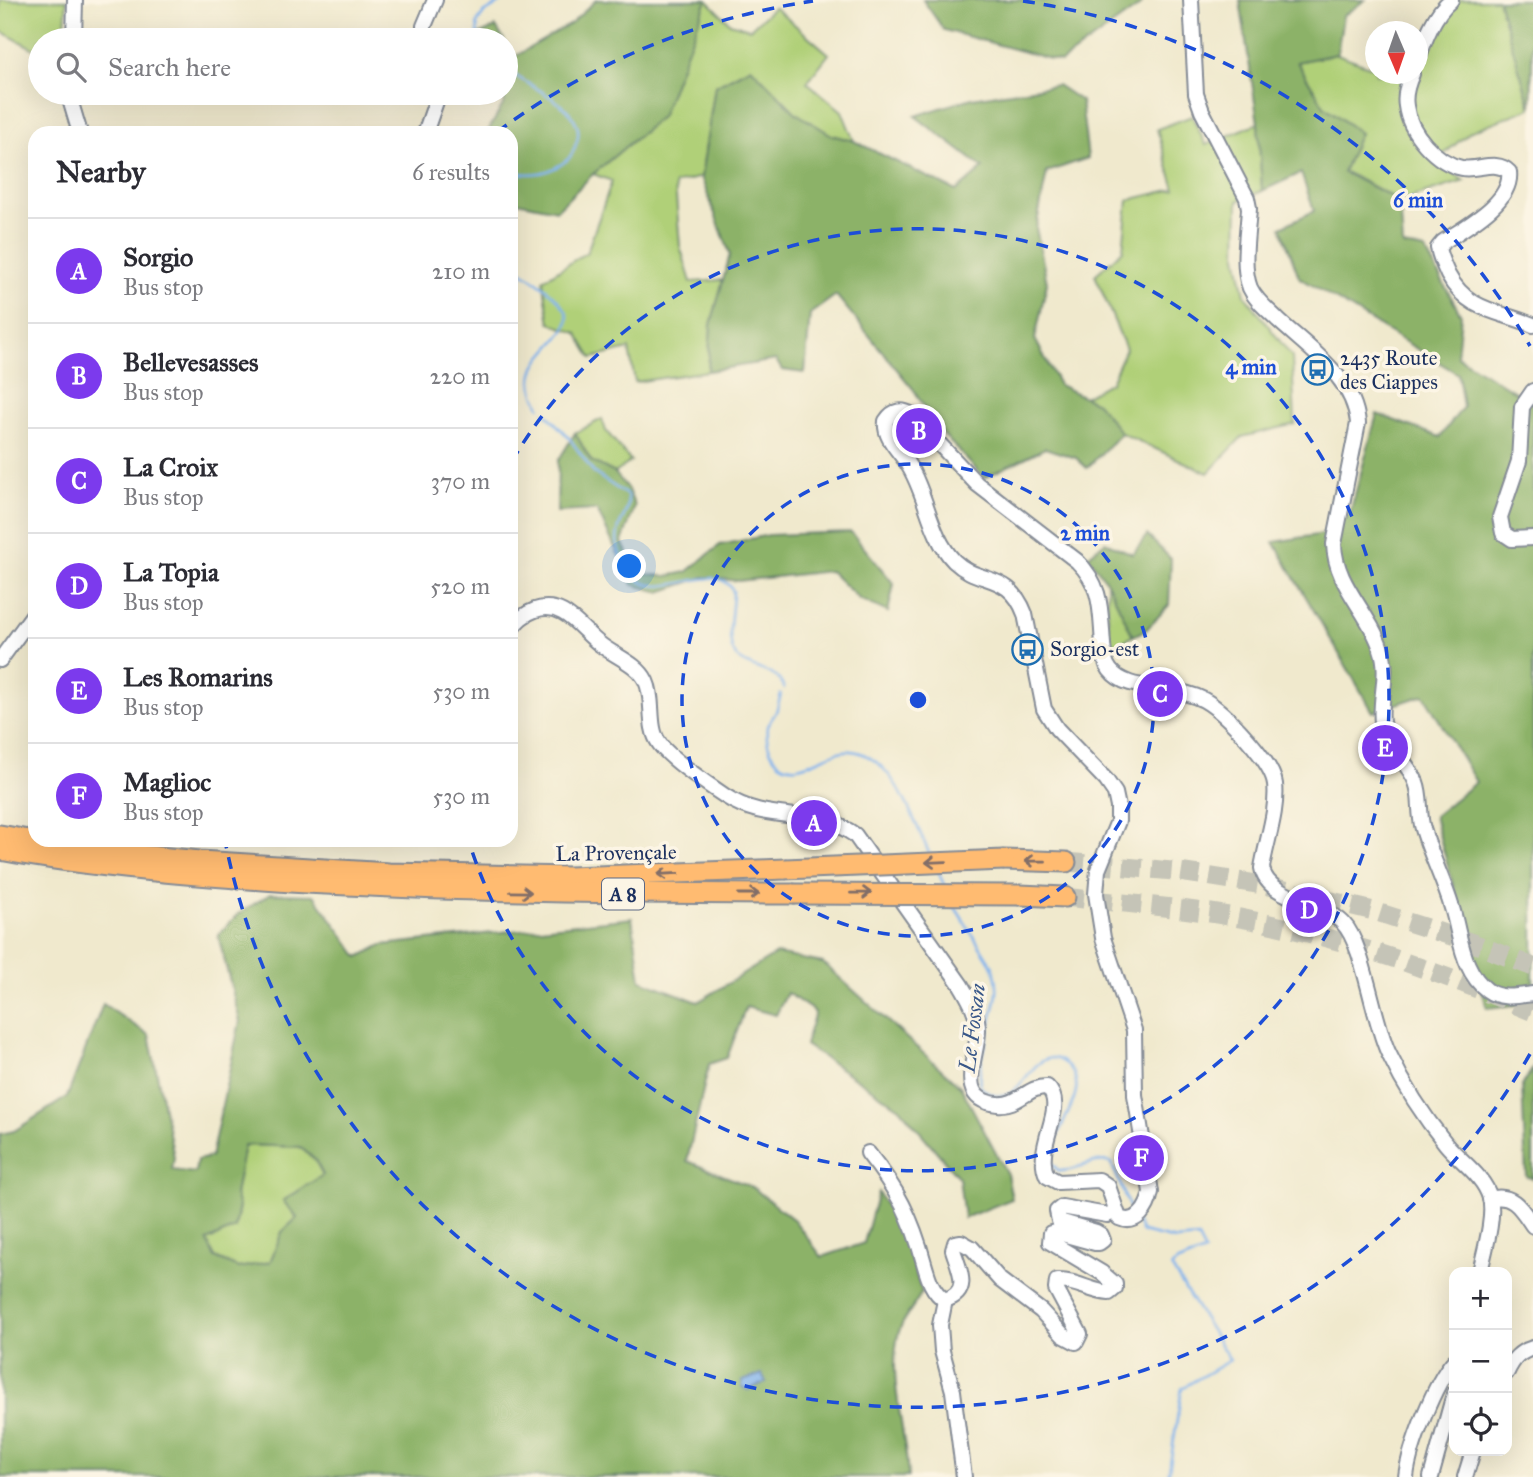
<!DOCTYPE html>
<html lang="en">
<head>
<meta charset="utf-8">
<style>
  :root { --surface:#fff; --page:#f7f7f7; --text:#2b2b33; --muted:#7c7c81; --line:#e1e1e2; --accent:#7c3aed }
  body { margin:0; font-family:"IM FELL Great Primer",serif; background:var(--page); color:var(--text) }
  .controls { position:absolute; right:21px; bottom:21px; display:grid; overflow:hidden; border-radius:14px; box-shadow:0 7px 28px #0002 }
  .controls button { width:63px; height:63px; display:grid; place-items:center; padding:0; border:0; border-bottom:2px solid var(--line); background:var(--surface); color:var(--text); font:35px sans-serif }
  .compass { position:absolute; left:1365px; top:21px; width:63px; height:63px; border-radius:50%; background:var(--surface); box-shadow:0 7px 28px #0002; rotate:178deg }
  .you { position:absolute; left:630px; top:567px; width:24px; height:24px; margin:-18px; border:5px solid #fff; border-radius:50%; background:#1a73e8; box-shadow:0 0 0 10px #1a73e833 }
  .badge { display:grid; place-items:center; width:46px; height:46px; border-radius:50%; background:var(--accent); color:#fff; font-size:23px; font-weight:700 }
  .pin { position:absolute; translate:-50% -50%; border:4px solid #fff; box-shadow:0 2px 7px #0006 }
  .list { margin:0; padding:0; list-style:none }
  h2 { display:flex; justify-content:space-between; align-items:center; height:91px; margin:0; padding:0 28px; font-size:30px }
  h2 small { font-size:23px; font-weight:400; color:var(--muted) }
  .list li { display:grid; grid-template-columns:46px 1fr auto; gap:21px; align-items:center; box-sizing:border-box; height:105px; padding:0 28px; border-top:2px solid var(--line) }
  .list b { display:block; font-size:26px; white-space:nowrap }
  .list p { margin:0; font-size:23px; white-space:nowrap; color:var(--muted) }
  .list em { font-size:23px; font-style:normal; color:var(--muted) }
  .icon { flex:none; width:38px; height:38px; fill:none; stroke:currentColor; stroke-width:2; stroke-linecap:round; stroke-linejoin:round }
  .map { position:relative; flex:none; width:1533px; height:1477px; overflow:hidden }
  .search { position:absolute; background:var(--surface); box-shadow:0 7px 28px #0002; left:28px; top:28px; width:490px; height:77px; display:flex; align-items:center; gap:18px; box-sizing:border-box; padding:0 24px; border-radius:38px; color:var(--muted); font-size:26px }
  .panel { position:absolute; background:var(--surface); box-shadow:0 7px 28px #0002; left:28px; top:126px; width:490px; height:721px; border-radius:21px }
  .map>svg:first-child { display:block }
  .green { fill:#b0d078; stroke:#66806b; stroke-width:2 }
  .forest { fill:#8cb268; stroke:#547063; stroke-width:2; fill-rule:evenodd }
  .water { fill:#80b3ed; stroke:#4e71a6; stroke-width:2 }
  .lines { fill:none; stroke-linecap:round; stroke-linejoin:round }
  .stream { stroke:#80b3ed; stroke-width:2.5 }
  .highway-tunnel { stroke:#c5c4b7; stroke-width:19; stroke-dasharray:19 10; stroke-linecap:butt }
  .minor-casing { stroke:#868c96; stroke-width:18 }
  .highway-casing { stroke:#868c96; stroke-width:23 }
  .minor { stroke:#fff; stroke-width:14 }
  .highway { stroke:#ffbb71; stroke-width:19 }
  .highway-bridge-casing { stroke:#868c96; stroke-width:23; stroke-linecap:butt }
  .highway-bridge { stroke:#ffbb71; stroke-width:19 }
  .oneway { stroke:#826e67 }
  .ring { fill:none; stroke:#1d4ed8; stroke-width:3.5; stroke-dasharray:12 9 }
  .labels { text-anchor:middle; stroke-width:7; stroke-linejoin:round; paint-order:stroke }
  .shield { fill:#fcf5e5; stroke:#5e6a86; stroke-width:2 }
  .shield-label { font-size:19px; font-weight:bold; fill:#1b2f5e }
  .poi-label { font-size:21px; fill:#1b2f5e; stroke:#fcf5e5; text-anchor:start }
  .street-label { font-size:21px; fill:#1b2f5e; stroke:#fcf5e5 }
  .water-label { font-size:23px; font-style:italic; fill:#395789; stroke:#fcf5e5 }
  .centre { fill:#1d4ed8; stroke:#fcf5e5; stroke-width:3.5 }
  .ring-label { font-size:21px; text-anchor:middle; font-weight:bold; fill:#1d4ed8; stroke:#fcf5e5; stroke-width:7; stroke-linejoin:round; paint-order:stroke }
</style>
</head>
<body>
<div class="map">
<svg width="1533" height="1477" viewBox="0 0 1533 1477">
  <rect width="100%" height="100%" fill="#fcf5e5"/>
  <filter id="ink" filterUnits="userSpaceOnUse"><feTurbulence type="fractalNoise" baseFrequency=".0143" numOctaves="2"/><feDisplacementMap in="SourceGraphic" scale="14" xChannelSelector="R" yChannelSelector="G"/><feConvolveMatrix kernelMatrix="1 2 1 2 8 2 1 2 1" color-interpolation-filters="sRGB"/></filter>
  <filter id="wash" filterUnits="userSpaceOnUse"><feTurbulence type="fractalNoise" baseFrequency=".00686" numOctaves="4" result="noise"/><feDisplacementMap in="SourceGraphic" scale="28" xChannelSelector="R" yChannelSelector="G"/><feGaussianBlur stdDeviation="1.57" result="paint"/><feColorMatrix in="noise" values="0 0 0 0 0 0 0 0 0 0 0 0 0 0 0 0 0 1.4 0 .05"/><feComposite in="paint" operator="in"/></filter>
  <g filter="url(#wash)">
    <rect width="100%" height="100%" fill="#f0e9cd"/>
    <!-- green -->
    <g class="green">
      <path d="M0,0H67L64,40H40V52L0,31Z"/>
      <path d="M707,0L730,23L750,29L774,7L829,54L807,82L842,111L854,141L832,136L796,113L751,67L715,86L701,177L675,184L680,246L691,282L723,280L711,325L708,371L635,382L629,349L592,358L577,333L550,323L543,280L587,252L612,181L593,174L661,117Z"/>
      <path d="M1455,0H1498L1531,108L1471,131L1437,160L1464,181L1400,201L1343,171L1360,133L1324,106L1297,62L1337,54L1375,68L1376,74H1392L1402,77L1404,74H1418V54Z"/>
      <path d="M1192,116L1206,145L1258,123L1262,191L1238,201L1237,256L1245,295L1292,357L1295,424L1242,437L1208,473L1121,433L1097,403L1084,397L1111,382L1126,349L1095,275L1123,250L1128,200L1175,189L1157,129Z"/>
      <path d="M602,419L606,431L631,461L615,473L591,461L575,433Z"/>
      <path d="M1107,582L1133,636L1109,648Z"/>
      <path d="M244,1145L300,1147L315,1160L323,1175L283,1201L297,1218L282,1232L270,1262L238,1268L215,1258L206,1241L235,1228L239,1206L235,1195Z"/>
    </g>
    <!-- forest -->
    <g class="forest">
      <path d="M596,0H707L661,117L593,174L557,210L511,201V133H487L505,101L500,93H506V44L514,57L572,23Z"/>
      <path d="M923,0H1139L1142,4L1061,62L944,30Z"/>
      <path d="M1240,0H1365L1343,16L1337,54L1297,62L1324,106L1360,133L1343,172L1400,201L1403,246L1425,250L1461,315L1457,356L1533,403V1003L1487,1008L1434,816L1476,782L1424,695L1373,712L1274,542L1323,534L1350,513L1377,414L1440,437L1463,407L1458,374L1299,277L1281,227L1314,211L1301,173L1262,191L1258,123Z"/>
      <path d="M1498,0H1533L1531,108Z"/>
      <path d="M496,27L504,40H467Z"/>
      <path d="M751,67L796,113L832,135L854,141L956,191L983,168L915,116L972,98L1057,85L1081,101L1088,158L1047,172L1036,228L1047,283L1035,339L1059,385L1097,403L1121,433L1087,468L1076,458L1045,448L984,478L938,429L914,390L836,295L810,314L805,373L782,370L776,360L708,371L711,325L730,254L701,177L715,86Z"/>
      <path d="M575,433L591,461L615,473L627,488L635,506L622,542L630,559L646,574L667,576L687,572L720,545L769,535L851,532L894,584L888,612L859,599L830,571L738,581L704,577L660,592L633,585L597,510L557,512L558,461Z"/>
      <path d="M1147,535L1171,559L1169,605L1146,630L1133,636L1107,582L1088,556L1105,542L1133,554Z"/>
      <path d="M270,894L314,895L359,957L382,945L632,918L641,980L698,1002L776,954L823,963L961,1087L1007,1174L1012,1199L964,1218L959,1178L900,1108L805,1045L815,1012L787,993L776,1015L746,1007L727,1058L709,1064L687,1161L752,1187L794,1220L822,1257L864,1243L878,1192L903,1235L922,1292C915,1305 901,1321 898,1335C888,1381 906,1431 908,1477H0V1134L14,1131L67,1097L103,1004L149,1035L174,1157L172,1170L195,1173L197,1160L211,1157L240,1021L218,935L238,914ZM244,1145L300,1147L315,1160L323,1175L283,1201L297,1218L282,1232L270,1262L238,1268L215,1258L207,1241L235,1228L239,1206L235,1195Z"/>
      <path d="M1533,1068V1179L1526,1176L1522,1085Z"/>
    </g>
    <!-- water -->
    <path class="water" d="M762,1374L766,1382L748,1390L742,1387L743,1381Z"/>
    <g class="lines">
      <!-- stream -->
      <g class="stream">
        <path d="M478,40L477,23L484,13L505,0"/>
        <path d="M506,69C527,87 588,107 577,141C574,149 573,155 567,160C550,174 532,176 511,172"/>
        <path d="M511,264C529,277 555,291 566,311C578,333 531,353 532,381C532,390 537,399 540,407"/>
        <path d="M545,412L570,439L594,473L627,495C631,509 621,518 618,531C614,550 625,573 642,582C668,597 718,560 733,591C733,609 727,631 732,648C738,672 777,665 784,688"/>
        <path d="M781,694L776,712L767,726C765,746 774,770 797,767C823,763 840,740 869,757C899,774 916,826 931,857"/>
        <path d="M937,869L944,885"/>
        <path d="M953,904L993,967C996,976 998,984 997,993C995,1012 974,1076 981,1087C984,1091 990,1093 994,1095C1022,1102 1028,1057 1054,1058C1060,1059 1064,1063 1068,1066C1095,1092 1048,1130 1052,1164L1059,1171C1079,1172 1090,1158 1110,1162C1120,1178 1123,1196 1132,1212"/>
        <path d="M1136,1221L1142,1232L1176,1240L1198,1238L1205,1252L1178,1262L1171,1267L1230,1360L1182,1388L1168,1477"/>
      </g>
    </g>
  </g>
  <g filter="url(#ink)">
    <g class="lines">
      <!-- highway-tunnel -->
      <g class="highway-tunnel">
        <path d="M1066,862L1173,871L1264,885L1374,911L1473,943L1533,967"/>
        <path d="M1065,897C1125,904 1186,907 1245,919C1345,938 1440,972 1533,1012"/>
      </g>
      <defs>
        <g id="minor">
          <path d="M1191,0L1196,94L1202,111L1247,198L1249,208C1248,232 1241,265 1250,288C1256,301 1268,310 1278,320C1309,349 1354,378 1358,423L1334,544C1335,585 1369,611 1381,649C1390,673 1379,698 1382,722C1386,748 1407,760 1416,782C1422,797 1418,813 1423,829C1431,856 1444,881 1452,908C1458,927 1460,948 1468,965C1472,974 1479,984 1487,990C1500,1000 1518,996 1533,994"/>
          <path d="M74,40L75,0"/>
          <path d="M424,40V26L435,0"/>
          <path d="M1418,59C1425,39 1434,14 1451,0"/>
          <path d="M1412,74C1408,83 1404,95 1406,106C1409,132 1436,163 1462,168C1477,171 1497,159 1509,172C1513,202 1465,227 1443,242L1438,248C1440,258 1444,266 1448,275C1467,311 1499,311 1533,325"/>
          <path d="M68,93L80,133"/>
          <path d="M425,133L439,93"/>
          <path d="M1533,391L1522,407L1519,461L1500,517L1503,533L1512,539L1533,538"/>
          <path d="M511,629C518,620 524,614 535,610C565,600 580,630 601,645C615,656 638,664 646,681C655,700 647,726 659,743C668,757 710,786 725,796C769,825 815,806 855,835L961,985C969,999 978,1013 978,1030C978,1057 953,1100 998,1104C1018,1106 1028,1086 1047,1087C1069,1107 1033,1145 1047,1176L1058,1182L1099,1180L1108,1186L1119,1218C1137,1226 1148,1208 1151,1192L1135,1095L1134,1030L1103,938L1096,894L1098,870L1118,821V807L1115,793L1106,780L1057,729L1044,709L1025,614C1009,571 980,586 954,561C929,535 927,493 907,463C898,449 884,438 886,421C893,410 902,409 912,415L977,484L1077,561C1103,587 1100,610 1103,644C1104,654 1104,662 1110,670C1123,687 1149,686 1168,690C1181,692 1193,694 1204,700C1225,712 1272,761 1275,784C1278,811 1266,842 1262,868C1267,899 1322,902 1343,923C1364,944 1373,1022 1389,1054C1404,1086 1424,1117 1446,1144C1460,1161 1484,1176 1490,1198C1495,1217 1484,1253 1480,1272"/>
          <path d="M0,660L35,612"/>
          <path d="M868,1153C897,1189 912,1218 924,1263C928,1277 932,1292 945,1300C972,1292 959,1269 953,1250L955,1243L961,1242L972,1248L1000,1280L1041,1311L1063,1335L1076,1342L1080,1334L1056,1289L1057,1281C1075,1280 1091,1292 1109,1293L1115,1288V1284L1102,1273L1050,1242L1051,1233L1055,1232L1095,1243H1099L1103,1240L1101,1235L1096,1232L1059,1221L1057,1211L1062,1207L1107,1215L1115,1212"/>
          <path d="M1490,1199C1513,1192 1522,1210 1533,1226"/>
          <path d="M945,1300L940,1325L942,1351L953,1391L964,1477"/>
          <path d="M1507,1372C1513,1359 1519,1352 1533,1348"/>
          <path d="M1406,1477C1409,1448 1435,1382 1454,1361"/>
          <path d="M1431,1477L1454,1394"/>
          <path d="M1465,1477L1473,1451"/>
        </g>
        <g id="highway">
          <path d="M0,835L86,850L200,861L389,873L569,877L785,869"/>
          <path d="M0,850C95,868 193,875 290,882C457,892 625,894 793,894"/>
          <path d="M1004,860L1066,862"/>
          <path d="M1020,895L1065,897"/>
        </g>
      </defs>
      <!-- minor casing -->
      <use href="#minor" class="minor-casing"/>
      <!-- highway casing -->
      <use href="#highway" class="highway-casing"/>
      <!-- minor -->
      <use href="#minor" class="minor"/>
      <!-- highway -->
      <use href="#highway" class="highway"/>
      <defs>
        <g id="highway-bridge">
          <path d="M785,869L1004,860"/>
          <path d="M793,894L1020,895"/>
        </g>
      </defs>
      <!-- highway-bridge casing -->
      <use href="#highway-bridge" class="highway-bridge-casing"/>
      <!-- highway-bridge -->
      <use href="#highway-bridge" class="highway-bridge"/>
    </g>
    <!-- one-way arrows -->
    <defs><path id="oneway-shaft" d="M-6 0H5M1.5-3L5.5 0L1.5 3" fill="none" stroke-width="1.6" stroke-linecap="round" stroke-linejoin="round" transform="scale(1.75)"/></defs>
    <g class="oneway">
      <use href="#oneway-shaft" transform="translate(1035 861) rotate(-179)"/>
      <use href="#oneway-shaft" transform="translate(936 862) rotate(178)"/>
      <use href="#oneway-shaft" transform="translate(668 874) rotate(177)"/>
      <use href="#oneway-shaft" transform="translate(521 892) rotate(1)"/>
      <use href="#oneway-shaft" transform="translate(861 893) rotate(-1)"/>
      <use href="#oneway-shaft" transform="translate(749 894)"/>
    </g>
  </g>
  <!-- distance rings -->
  <g class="ring">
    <circle cx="918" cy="700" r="236"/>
    <path d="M512 461A471 471 0 1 1 469 842"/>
    <path d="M1530 1054A707 707 0 0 1 225 841M497 132A707 707 0 0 1 813 1M1023 1A707 707 0 0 1 1530 346"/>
  </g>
  <!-- icons -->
  <defs>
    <symbol id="bus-ring" viewBox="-11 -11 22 22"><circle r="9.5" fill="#fcf5e5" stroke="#1f6fb2" stroke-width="1.5"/><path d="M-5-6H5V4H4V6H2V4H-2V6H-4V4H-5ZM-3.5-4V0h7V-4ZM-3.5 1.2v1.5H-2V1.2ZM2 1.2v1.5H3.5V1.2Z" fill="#1f6fb2"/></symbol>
  </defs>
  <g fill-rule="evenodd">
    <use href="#bus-ring" x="1300" y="352" width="35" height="35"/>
    <use href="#bus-ring" x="1010" y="632" width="35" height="35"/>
  </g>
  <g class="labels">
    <!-- shield labels -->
    <rect class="shield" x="602" y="878.5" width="42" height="31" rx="5"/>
    <g class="shield-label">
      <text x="623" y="901">A 8</text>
    </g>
    <!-- poi labels -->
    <g class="poi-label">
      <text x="1340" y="365">2435 Route<tspan x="1340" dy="24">des Ciappes</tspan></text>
      <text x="1050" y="656">Sorgio-est</text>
    </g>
    <!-- street labels -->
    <g class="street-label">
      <text transform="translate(616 853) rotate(-1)" y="7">La Provençale</text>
    </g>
    <!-- water labels -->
    <g class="water-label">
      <text transform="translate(972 1028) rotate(-83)" y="8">Le Fossan</text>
    </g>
  </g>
  <circle cx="918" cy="700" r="10" class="centre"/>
  <g class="ring-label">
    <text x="1418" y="207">6 min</text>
    <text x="1251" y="374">4 min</text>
    <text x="1085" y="540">2 min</text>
  </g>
</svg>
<div class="controls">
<button>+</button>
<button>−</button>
<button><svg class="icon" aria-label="locate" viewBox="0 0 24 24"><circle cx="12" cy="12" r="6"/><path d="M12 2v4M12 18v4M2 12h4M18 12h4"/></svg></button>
</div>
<svg class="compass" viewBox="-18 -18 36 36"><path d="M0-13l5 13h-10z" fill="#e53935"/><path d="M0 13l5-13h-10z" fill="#7c7c81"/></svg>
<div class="you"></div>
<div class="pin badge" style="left:814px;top:823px">A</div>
<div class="pin badge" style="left:919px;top:431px">B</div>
<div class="pin badge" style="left:1160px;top:694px">C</div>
<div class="pin badge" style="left:1309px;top:910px">D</div>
<div class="pin badge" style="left:1385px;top:748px">E</div>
<div class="pin badge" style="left:1141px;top:1158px">F</div>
<div class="search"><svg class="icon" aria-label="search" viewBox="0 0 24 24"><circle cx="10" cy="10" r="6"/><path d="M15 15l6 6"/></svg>Search here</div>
<section class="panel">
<h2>Nearby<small>6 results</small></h2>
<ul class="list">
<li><span class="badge">A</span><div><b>Sorgio</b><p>Bus stop</p></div><em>210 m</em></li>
<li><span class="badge">B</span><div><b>Bellevesasses</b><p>Bus stop</p></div><em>220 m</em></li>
<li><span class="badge">C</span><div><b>La Croix</b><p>Bus stop</p></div><em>370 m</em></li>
<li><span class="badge">D</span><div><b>La Topia</b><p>Bus stop</p></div><em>520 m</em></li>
<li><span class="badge">E</span><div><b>Les Romarins</b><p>Bus stop</p></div><em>530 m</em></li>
<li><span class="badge">F</span><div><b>Maglioc</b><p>Bus stop</p></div><em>530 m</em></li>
</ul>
</section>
</div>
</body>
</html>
